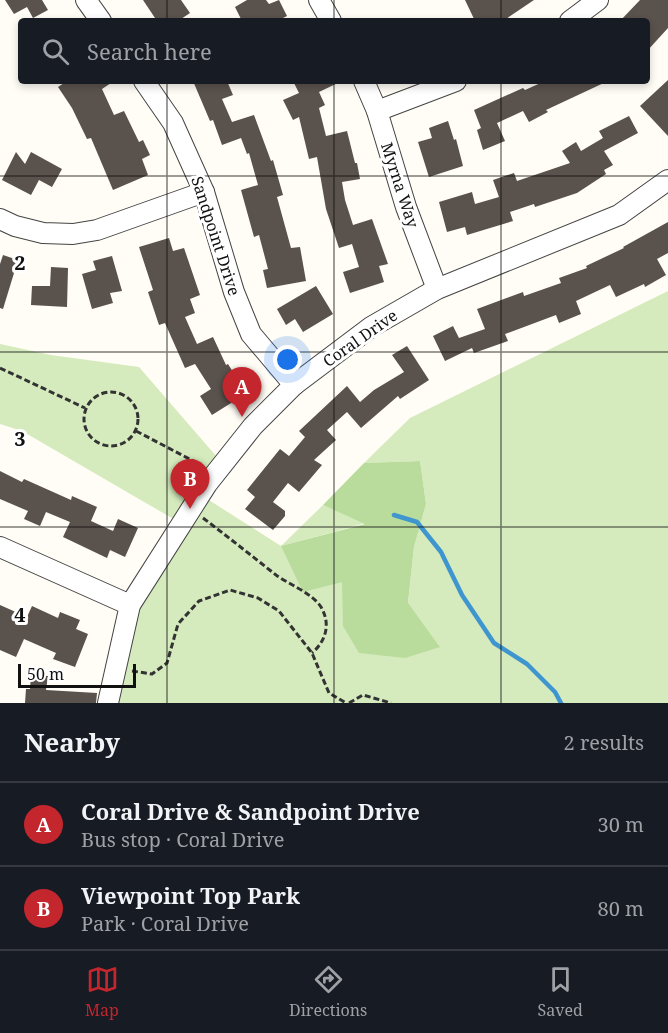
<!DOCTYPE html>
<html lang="en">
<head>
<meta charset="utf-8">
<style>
  :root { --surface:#171b24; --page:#242831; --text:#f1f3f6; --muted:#9ea1a6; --line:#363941; --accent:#c4262e }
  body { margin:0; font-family:"Noto Serif",serif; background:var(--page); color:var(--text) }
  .scale { position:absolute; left:18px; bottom:15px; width:118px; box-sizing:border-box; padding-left:6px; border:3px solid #111; border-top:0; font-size:16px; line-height:21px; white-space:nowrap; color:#111; -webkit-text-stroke:4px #fff; paint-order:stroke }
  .you { position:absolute; left:288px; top:360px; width:21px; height:21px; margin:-15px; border:4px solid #fff; border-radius:50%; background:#1a73e8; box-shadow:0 0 0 9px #1a73e833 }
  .badge { display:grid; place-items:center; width:39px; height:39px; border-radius:50%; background:var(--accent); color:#fff; font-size:20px; font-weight:700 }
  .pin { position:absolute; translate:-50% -50px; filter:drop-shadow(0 2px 3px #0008) }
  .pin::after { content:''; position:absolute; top:32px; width:21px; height:18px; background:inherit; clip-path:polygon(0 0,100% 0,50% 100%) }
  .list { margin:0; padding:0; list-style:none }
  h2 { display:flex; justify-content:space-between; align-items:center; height:78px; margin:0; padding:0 24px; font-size:26px }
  h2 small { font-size:20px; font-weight:400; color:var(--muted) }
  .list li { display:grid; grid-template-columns:39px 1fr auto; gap:18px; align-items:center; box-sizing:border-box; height:84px; padding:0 24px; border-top:2px solid var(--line) }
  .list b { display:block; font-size:22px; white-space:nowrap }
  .list p { margin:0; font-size:20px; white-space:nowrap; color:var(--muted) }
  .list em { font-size:20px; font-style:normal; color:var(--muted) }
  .icon { flex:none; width:33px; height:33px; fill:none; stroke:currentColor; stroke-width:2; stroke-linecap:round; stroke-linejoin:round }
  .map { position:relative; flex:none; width:668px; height:703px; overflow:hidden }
  .search { position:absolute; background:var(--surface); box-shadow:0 3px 9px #0003; left:18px; right:18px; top:18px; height:66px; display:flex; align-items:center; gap:15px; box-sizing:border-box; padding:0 21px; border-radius:6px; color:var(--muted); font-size:22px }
  .sheet { height:246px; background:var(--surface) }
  nav { display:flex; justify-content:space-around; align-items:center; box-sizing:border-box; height:84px; border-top:2px solid var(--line); background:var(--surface); font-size:16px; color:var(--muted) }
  nav a { display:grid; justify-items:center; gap:3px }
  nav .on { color:var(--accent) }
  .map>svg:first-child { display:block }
  .green { fill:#d5ebbd }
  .forest { fill:#b9dc9c }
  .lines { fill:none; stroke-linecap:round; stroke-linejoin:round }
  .stream { stroke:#3f96cf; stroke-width:4.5 }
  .building { fill:#5a524d }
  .minor-casing { stroke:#444; stroke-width:22 }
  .path { stroke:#333; stroke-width:3; stroke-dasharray:6 3; stroke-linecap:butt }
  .minor { stroke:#fff; stroke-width:20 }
  .grid { fill:none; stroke:#111; stroke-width:1.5; stroke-opacity:0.55 }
  .labels { text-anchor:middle; stroke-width:6; stroke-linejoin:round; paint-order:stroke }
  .street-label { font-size:16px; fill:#111; stroke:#fff }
  .grid-label { font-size:20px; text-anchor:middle; font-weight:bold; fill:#111; stroke:#fff; stroke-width:6; stroke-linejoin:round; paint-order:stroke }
</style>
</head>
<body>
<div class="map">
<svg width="668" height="703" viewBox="0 0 668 703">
  <rect width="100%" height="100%" fill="#fffdf5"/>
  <!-- green -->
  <path class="green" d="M668,291V703H108L130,605L182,524L22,431L0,424V344L51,355L139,367L223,464L201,495L281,546L323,505L366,523L282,546L383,605L440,647L408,604L414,547L426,504L420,461L364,463L410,418Z"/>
  <!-- forest -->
  <path class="forest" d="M420,461L426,504L414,547L408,603L440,647L405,658L359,653L343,626L342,582L303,592L281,546L365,524L323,505L364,463Z"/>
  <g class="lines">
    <!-- stream -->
    <path class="stream" d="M394,515L417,522L441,552L462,595L494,643L527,664L555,692L561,703"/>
  </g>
  <!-- building -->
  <g class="building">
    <path d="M5,0H42L48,10L33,18L27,7L14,14Z"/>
    <path d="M143,0H181L190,13L178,21H157Z"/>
    <path d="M247,0H266L269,4L279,0L287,16L277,21H242L235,7Z"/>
    <path d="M465,0H534L503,21H475Z"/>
    <path d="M640,0H668V28L647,51V21H620Z"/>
    <path d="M668,80V136L640,106Z"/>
    <path d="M67,81H114L102,89L114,115L124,111L139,142L143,140L150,155L142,159L148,175L113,190L91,138L87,139L72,108L58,87Z"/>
    <path d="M193,81H227L233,95L222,99L232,122L254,115L271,161L273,160L283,195L277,197L291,248L300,247L306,281L267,288L263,270L268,269L259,235L254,237L241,190L258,185L249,153L247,154L241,138L222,145L213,120L210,121Z"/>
    <path d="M293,81H342L319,92L325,105L319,108L326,136L347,131L355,163H357L360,179L342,182L345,200L353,225L372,219L388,264L379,266L384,282L350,293L343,272L359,267L352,244L339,248L326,209L317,157L309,159L299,117L293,120L283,100L299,93Z"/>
    <path d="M545,81H608L546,110L548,112L529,122L523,111L497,123L505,141L483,150L477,130L481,128L474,110L523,88L525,90Z"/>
    <path d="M629,116L638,133L604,151L613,165L604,170L606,174L577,193L535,207L534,204L510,212L513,221L467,235L465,227L447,232L439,202L472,192L475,204L499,197L493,180L514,173L517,181L570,163L562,151L576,142L581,151L603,138L599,131Z"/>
    <path d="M448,121L454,140L456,139L463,166L429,177L418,142L432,138L429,128Z"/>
    <path d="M16,152L25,164L31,152L62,169L52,187L39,180L31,195L2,180Z"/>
    <path d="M668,222V253L657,259L666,275L645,287L644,284L616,297L610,285L576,301L581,314L559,323L556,315L505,334L508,341L474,353L472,348L445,361L433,336L453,326L459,338L485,329L477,309L523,292L524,296L561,283L559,278L587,268L586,266L624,248L623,247Z"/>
    <path d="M169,238L173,251L184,248L200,295L190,299L195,313L185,317L197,344L213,337L226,365L228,364L238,380L230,385L239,398L212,415L200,396L211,389L195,364L185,368L165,323L159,325L148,292L153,290L139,247Z"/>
    <path d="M3,255L18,260L3,309L0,308V264Z"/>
    <path d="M112,256L122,291L110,293L113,303L92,309L82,274L96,270L93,261Z"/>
    <path d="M51,267L68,268L67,307L31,305L32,286H50Z"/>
    <path d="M316,286L333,314L303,332L295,319L286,325L277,309Z"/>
    <path d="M407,346L429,380L400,399L398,396L361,428L347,412L327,430L336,440L314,460L322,465L299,492L288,483L273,502L285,511V516L273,530L245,509L255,497L247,490L280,449L289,456L305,437L299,431L347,386L360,402L374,390L404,372L392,355Z"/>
    <path d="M0,471L22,482L24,479L71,500L72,496L97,507L91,521L113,531L118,519L138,528L125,557L110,550L107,558L63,537L70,522L46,512L40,526L24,519L28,511L0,499Z"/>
    <path d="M0,605L27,617L32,606L58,618L60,612L80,620L76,629L88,634L75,667L53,659L56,653L24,639L16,657L0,650Z"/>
    <path d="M31,675L48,676L46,690L97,693L96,703H25L26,689H30Z"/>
  </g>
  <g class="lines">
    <defs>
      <g id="minor">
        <path d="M86,0L101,21"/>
        <path d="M319,0L331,21"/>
        <path d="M570,21L598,0"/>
        <path d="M144,81L173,123L204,192L234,292L251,334L294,385"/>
        <path d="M364,81L377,111L406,207L437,289"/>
        <path d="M377,111L456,81"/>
        <path d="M0,219L15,226L43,233L73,234L97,230L204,192"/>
        <path d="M0,547L130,605"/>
        <path d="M108,703L130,605L207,484L253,426L294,385L371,327L437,289L619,215L668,180"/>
      </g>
    </defs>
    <!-- minor casing -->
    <use href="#minor" class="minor-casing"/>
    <!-- path -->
    <g class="path">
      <path d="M0,368L85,408"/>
      <circle cx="111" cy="419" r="27"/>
      <path d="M136,431L201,465"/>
      <path d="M203,518C228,537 252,556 276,575C290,585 312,593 321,607C331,624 326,641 312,653"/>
      <path d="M132,671L152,674L167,663L178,624L199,601L230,590L258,598L279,611L312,653L329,693L346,703"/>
      <path d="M349,703L363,695L391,703"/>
    </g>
    <!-- minor -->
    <use href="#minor" class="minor"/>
  </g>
  <!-- grid -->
  <path class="grid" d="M167,0V21M334,0V21M501,0V21M167,81V703M334,81V703M501,81V703M0,176H668M0,352H668M0,527H668"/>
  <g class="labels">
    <!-- street labels -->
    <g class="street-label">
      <text transform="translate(400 185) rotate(72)" y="6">Myrna Way</text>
      <text transform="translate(216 236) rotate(72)" y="6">Sandpoint Drive</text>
      <text transform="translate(360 338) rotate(-35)" y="6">Coral Drive</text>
    </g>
  </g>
  <g class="grid-label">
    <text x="20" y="270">2</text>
    <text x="20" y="446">3</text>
    <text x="20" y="622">4</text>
  </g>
</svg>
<div class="scale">50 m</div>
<div class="you"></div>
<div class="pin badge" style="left:242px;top:417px">A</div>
<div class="pin badge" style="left:190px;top:509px">B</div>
<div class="search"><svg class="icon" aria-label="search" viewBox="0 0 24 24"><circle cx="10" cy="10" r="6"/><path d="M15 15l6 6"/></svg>Search here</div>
</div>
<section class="sheet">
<h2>Nearby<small>2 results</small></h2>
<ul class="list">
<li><span class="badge">A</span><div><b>Coral Drive &amp; Sandpoint Drive</b><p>Bus stop · Coral Drive</p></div><em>30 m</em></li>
<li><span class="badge">B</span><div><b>Viewpoint Top Park</b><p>Park · Coral Drive</p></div><em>80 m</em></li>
</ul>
</section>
<nav>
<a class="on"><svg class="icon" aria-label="map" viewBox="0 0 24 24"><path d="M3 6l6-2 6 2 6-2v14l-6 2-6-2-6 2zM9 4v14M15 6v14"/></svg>Map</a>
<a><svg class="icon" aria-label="directions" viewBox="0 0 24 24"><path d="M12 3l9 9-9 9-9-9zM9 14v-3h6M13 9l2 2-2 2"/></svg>Directions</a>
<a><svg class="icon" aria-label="saved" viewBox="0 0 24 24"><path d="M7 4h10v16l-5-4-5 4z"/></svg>Saved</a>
</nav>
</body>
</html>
